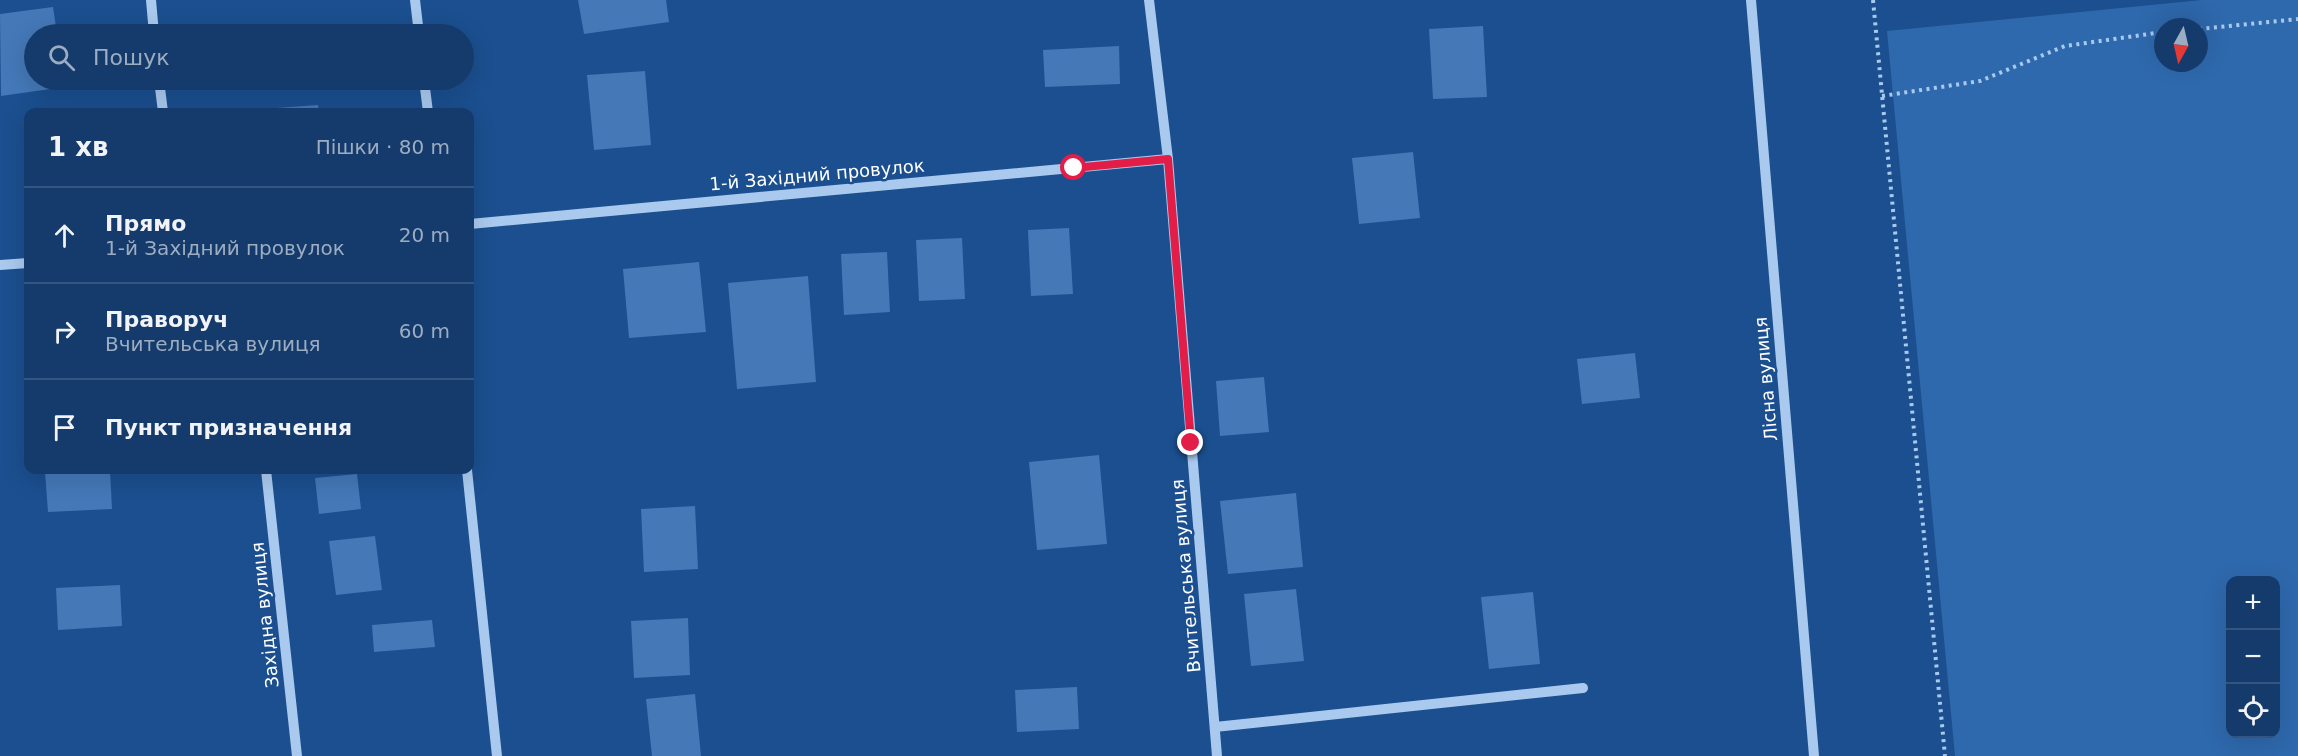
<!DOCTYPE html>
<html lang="uk">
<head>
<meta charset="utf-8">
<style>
  :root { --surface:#143b6b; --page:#214673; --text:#f1f3f6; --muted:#9dadc1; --line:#33557e }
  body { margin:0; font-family:"DejaVu Sans",sans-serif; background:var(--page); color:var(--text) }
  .controls { position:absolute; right:18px; bottom:18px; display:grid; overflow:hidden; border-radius:12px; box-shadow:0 6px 24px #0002 }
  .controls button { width:54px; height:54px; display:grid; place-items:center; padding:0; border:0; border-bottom:2px solid var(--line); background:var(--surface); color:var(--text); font:30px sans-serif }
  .compass { position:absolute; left:2154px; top:18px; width:54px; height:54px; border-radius:50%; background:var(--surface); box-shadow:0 6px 24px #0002; rotate:188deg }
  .stop { position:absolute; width:18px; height:18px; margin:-14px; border:4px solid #e11d48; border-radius:50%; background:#fff }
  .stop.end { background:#e11d48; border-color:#fff; box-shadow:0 2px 6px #0008 }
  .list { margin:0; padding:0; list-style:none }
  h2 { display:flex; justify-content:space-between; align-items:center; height:78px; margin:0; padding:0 24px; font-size:26px }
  h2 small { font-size:20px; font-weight:400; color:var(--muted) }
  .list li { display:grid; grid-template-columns:39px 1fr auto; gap:18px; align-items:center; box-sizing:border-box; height:96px; padding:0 24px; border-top:2px solid var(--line) }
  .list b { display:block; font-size:22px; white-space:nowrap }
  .list p { margin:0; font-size:20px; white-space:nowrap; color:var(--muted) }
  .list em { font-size:20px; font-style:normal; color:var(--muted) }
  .icon { flex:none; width:33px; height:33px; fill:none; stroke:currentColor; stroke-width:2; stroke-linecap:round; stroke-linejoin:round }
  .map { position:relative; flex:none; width:2298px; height:756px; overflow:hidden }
  .search { position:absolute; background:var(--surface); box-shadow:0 6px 24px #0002; left:24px; top:24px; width:450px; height:66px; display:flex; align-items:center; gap:15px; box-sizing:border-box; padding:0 21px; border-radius:33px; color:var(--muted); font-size:22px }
  .panel { position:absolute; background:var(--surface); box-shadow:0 6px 24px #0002; left:24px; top:108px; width:450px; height:366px; border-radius:12px }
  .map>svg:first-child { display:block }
  .green { fill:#2e69ad; fill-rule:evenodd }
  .building { fill:#4478b7 }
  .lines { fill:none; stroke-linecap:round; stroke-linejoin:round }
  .path { stroke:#a9c9ee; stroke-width:4; stroke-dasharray:3 4.5; stroke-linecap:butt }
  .minor { stroke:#a9c9ee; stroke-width:10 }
  .route { stroke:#e11d48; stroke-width:8 }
  .labels { text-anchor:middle; stroke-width:5; stroke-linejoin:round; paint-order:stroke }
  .street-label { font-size:18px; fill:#fff; stroke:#1b4f8f }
</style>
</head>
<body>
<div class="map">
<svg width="2298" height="756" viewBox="0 0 2298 756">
  <rect width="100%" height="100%" fill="#1b4f8f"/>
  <!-- green -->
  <path class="green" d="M2202,0H2298V756H1955L1887,31ZM2163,27H2199V63H2163ZM2230,580H2276V734H2230Z"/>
  <!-- building -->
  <g class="building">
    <path d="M578,0H666L669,22L584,34Z"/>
    <path d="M53,7L57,34H34V80H63L64,87L1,96L0,14Z"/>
    <path d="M1483,26L1487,97L1433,99L1429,29Z"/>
    <path d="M1119,46L1120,84L1045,87L1043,50Z"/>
    <path d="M645,71L651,145L594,150L587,75Z"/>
    <path d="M318,105L319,112H264L263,109Z"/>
    <path d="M1413,152L1420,218L1359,224L1352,158Z"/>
    <path d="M1069,228L1073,294L1031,296L1028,230Z"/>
    <path d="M962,238L965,299L919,301L916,240Z"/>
    <path d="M887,252L890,312L844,315L841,254Z"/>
    <path d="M699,262L706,332L629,338L623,269Z"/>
    <path d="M808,276L816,382L737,389L728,283Z"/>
    <path d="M1635,353L1640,398L1582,404L1577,359Z"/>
    <path d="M1264,377L1269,432L1220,436L1216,381Z"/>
    <path d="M1099,455L1107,544L1037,550L1029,462Z"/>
    <path d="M89,470H110L112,509L48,512L45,472Z"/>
    <path d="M357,474L361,509L319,514L315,478Z"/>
    <path d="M1296,493L1303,567L1228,574L1220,501Z"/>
    <path d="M695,506L698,569L644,572L641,509Z"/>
    <path d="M375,536L382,590L336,595L329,541Z"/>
    <path d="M120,585L122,626L58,630L56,588Z"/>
    <path d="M1296,589L1304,661L1251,666L1244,594Z"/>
    <path d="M1533,592L1540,664L1489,669L1481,597Z"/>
    <path d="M688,618L690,675L634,678L631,621Z"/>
    <path d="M432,620L435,647L374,652L372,625Z"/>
    <path d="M1077,687L1079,729L1017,732L1015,690Z"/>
    <path d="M695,694L701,756H652L646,699Z"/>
  </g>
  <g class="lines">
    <!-- path -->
    <g class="path">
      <path d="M1873,0L1945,756"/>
      <path d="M2199,29L2298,19"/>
      <path d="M1882,96L1980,81L2065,46L2163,32"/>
    </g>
    <!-- minor -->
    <g class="minor">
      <path d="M151,0L154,34"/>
      <path d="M415,0L419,34"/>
      <path d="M1149,0L1168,159L1217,756"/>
      <path d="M1751,0L1814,756"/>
      <path d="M159,80L163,112"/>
      <path d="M424,80L428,112"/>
      <path d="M470,224L1168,159"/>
      <path d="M0,265L28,263"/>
      <path d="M266,470L297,756"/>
      <path d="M467,470L497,756"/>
      <path d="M1215,727L1583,688"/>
    </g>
  </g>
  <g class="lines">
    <!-- route -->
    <path class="route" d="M1074,168L1168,159L1191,443"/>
  </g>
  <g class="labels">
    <!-- street labels -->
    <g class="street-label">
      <text transform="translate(817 175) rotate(-5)" y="6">1-й Західний провулок</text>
      <text transform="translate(1766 379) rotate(-95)" y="6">Лісна вулиця</text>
      <text transform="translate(1186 576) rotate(-95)" y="6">Вчительська вулиця</text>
      <text transform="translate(265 615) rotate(-96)" y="6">Західна вулиця</text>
    </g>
  </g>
</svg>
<div class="controls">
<button>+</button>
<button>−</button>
<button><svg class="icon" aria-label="locate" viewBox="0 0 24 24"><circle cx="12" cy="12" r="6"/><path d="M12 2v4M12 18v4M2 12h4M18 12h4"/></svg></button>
</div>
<svg class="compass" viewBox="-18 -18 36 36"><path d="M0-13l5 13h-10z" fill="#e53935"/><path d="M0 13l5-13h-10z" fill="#9dadc1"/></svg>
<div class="stop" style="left:1074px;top:168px"></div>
<div class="stop end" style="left:1191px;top:443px"></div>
<div class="search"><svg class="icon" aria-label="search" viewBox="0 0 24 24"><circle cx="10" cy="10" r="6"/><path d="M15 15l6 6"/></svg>Пошук</div>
<section class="panel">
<h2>1 хв<small>Пішки · 80 m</small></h2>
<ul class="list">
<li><svg class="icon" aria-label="ahead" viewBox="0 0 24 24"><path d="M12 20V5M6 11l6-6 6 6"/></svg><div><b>Прямо</b><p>1-й Західний провулок</p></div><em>20 m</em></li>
<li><svg class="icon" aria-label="right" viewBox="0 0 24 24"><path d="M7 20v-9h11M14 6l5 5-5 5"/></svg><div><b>Праворуч</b><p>Вчительська вулиця</p></div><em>60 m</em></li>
<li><svg class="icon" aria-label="arrive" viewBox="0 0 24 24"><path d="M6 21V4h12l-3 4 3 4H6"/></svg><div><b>Пункт призначення</b></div></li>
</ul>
</section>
</div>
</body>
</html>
